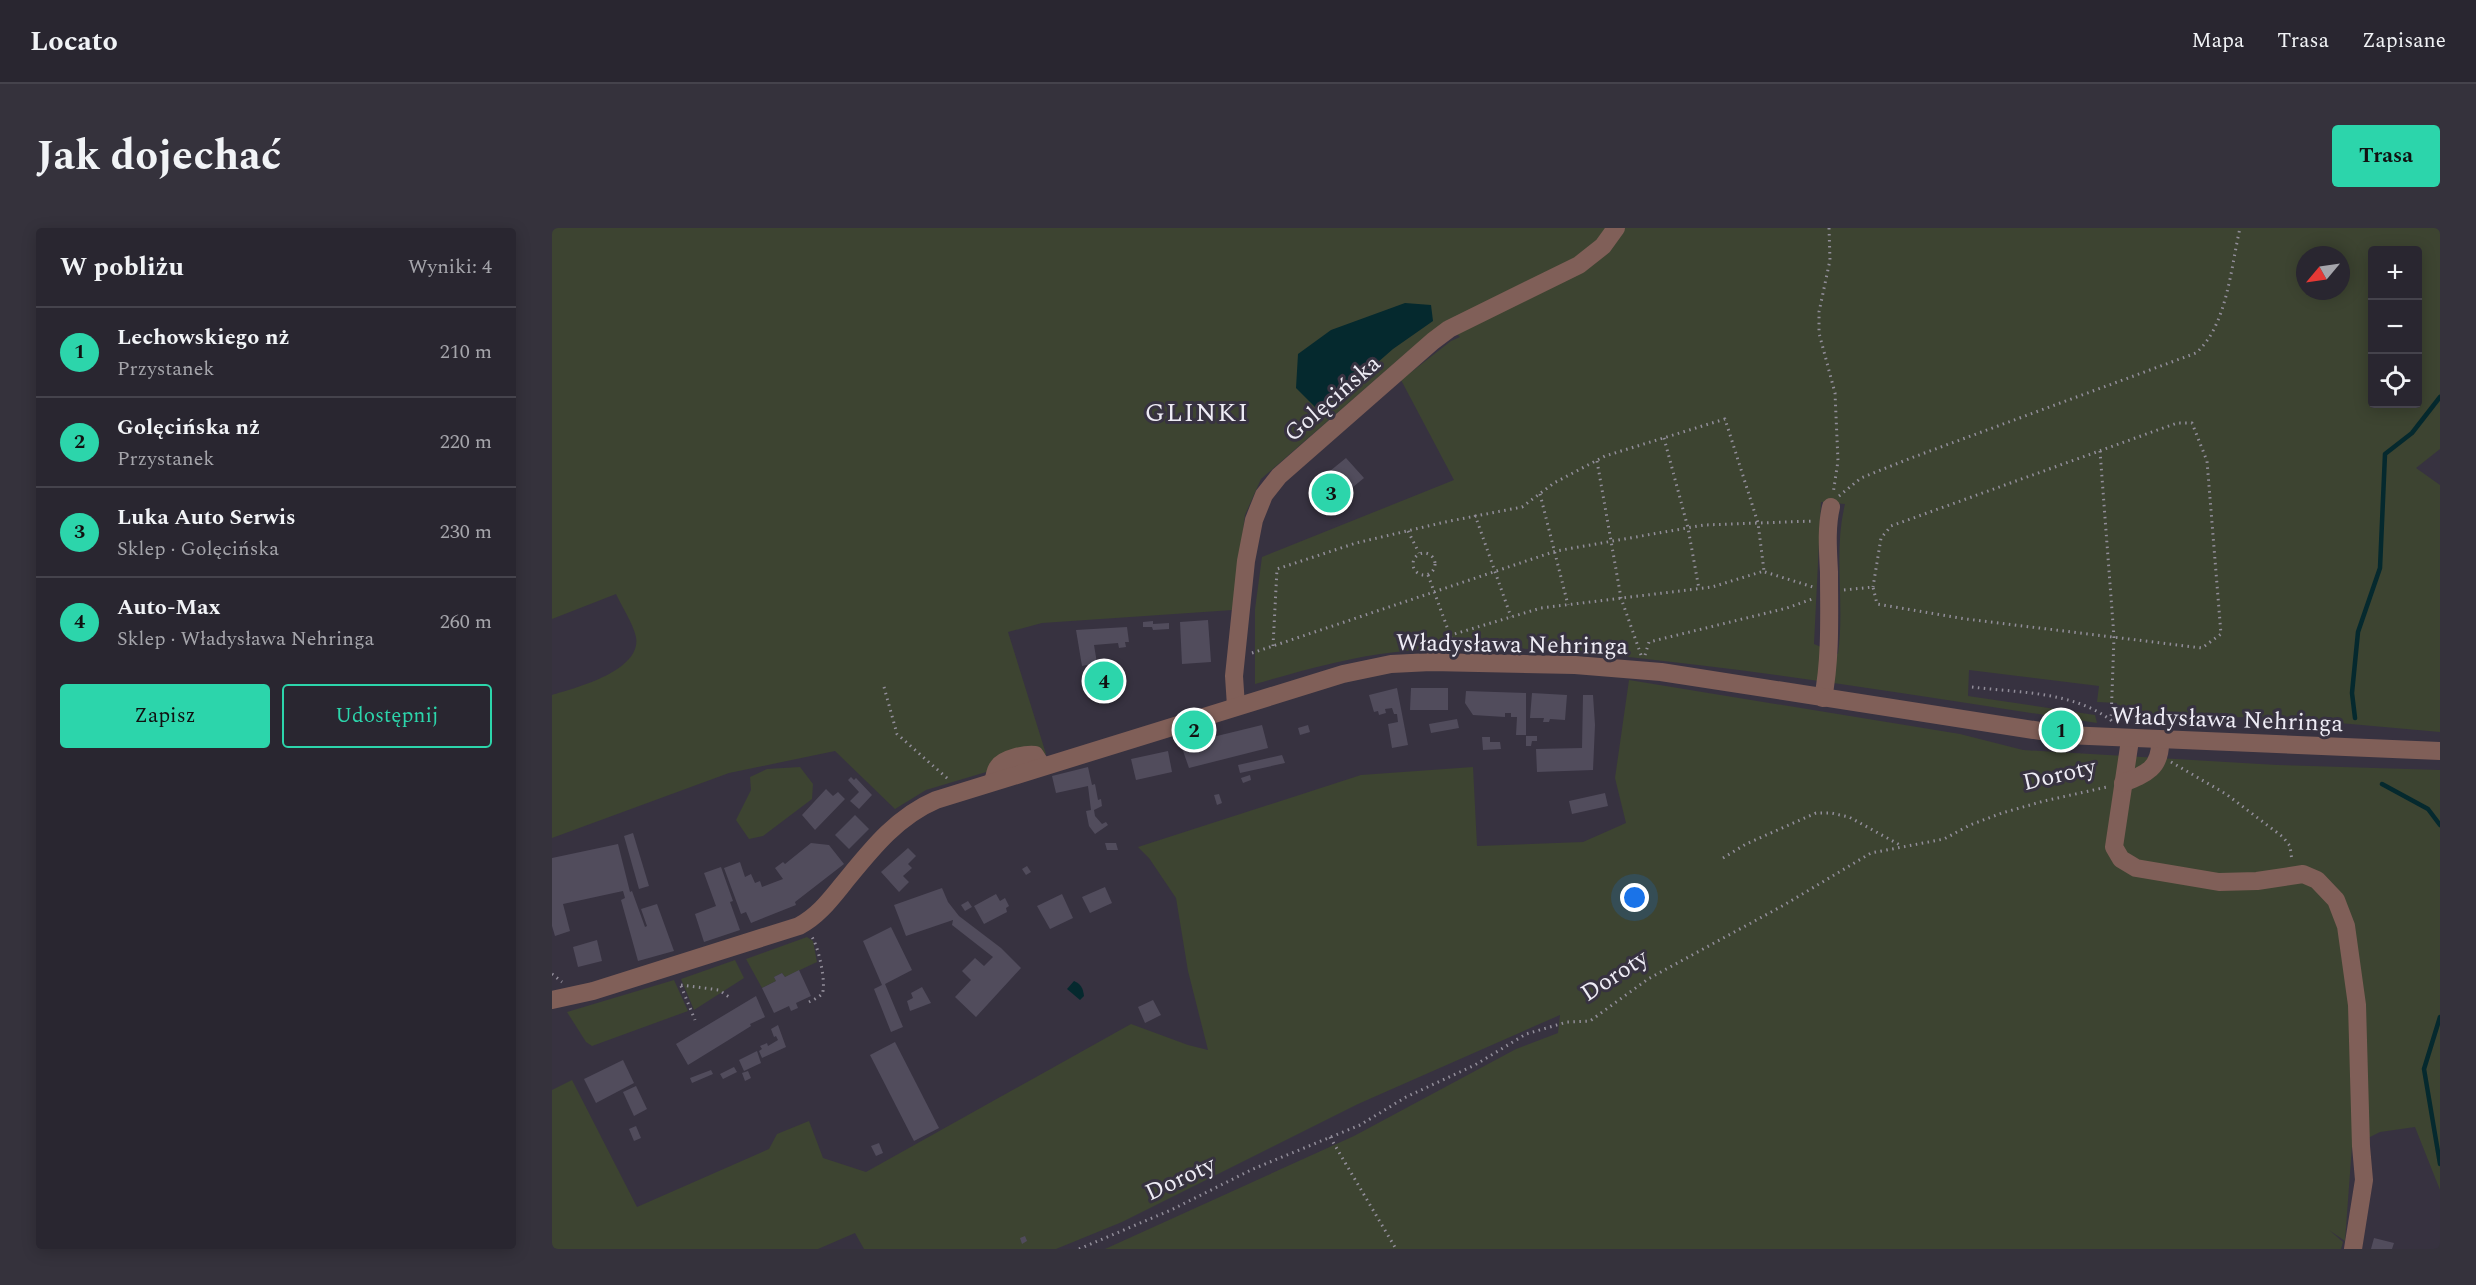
<!DOCTYPE html>
<html lang="pl">
<head>
<meta charset="utf-8">
<style>
  :root { --surface:#292630; --page:#35323c; --text:#f1f3f6; --muted:#a5a5ab; --line:#45434c; --accent:#2cd5ab }
  body { margin:0; font-family:Spectral,serif; background:var(--page); color:var(--text) }
  .controls { position:absolute; right:18px; top:18px; display:grid; overflow:hidden; border-radius:6px; box-shadow:0 3px 15px #0003 }
  .controls button { width:54px; height:54px; display:grid; place-items:center; padding:0; border:0; border-bottom:2px solid var(--line); background:var(--surface); color:var(--text); font:30px sans-serif }
  .compass { position:absolute; left:1744px; top:18px; width:54px; height:54px; border-radius:50%; background:var(--surface); box-shadow:0 3px 15px #0003; rotate:241deg }
  .you { position:absolute; left:1083px; top:670px; width:21px; height:21px; margin:-15px; border:4px solid #fff; border-radius:50%; background:#1a73e8; box-shadow:0 0 0 9px #1a73e833 }
  .badge { display:grid; place-items:center; width:39px; height:39px; border-radius:50%; background:var(--accent); color:#111; font-size:20px; font-weight:700 }
  .pin { position:absolute; translate:-50% -50%; border:3px solid #fff; box-shadow:0 2px 6px #0006 }
  .list { margin:0; padding:0; list-style:none }
  h2 { display:flex; justify-content:space-between; align-items:center; height:78px; margin:0; padding:0 24px; font-size:26px }
  h2 small { font-size:20px; font-weight:400; color:var(--muted) }
  .list li { display:grid; grid-template-columns:39px 1fr auto; gap:18px; align-items:center; box-sizing:border-box; height:90px; padding:0 24px; border-top:2px solid var(--line) }
  .list b { display:block; font-size:22px; white-space:nowrap }
  .list p { margin:0; font-size:20px; white-space:nowrap; color:var(--muted) }
  .list em { font-size:20px; font-style:normal; color:var(--muted) }
  .actions { display:flex; gap:12px; padding:18px 24px }
  .actions a { flex:1; padding:14px 0; border:2px solid var(--accent); border-radius:6px; text-align:center; font-size:21px; color:var(--accent) }
  .actions .main { background:var(--accent); color:#111 }
  .icon { flex:none; width:33px; height:33px; fill:none; stroke:currentColor; stroke-width:2; stroke-linecap:round; stroke-linejoin:round }
  .map { position:relative; flex:none; width:1888px; height:1021px; overflow:hidden; border-radius:6px }
  header { display:flex; align-items:center; gap:36px; box-sizing:border-box; height:84px; padding:0 30px; background:var(--surface); border-bottom:2px solid var(--line) }
  header strong { font-size:28px }
  nav { display:flex; gap:33px; margin-inline-start:auto; font-size:21px }
  .intro { display:flex; align-items:center; justify-content:space-between; box-sizing:border-box; height:144px; padding:0 36px }
  h1 { margin:0; font-size:42px }
  .button { padding:15px 27px; border-radius:6px; background:var(--accent); color:#111; font-size:21px; font-weight:700 }
  main { display:flex; gap:36px; padding:0 36px }
  aside { flex:1; background:var(--surface); border-radius:6px; box-shadow:0 3px 15px #0003 }
  .map>svg:first-child { display:block }
  .green { fill:#3d4431; fill-rule:evenodd }
  .water { fill:#05292e }
  .lines { fill:none; stroke-linecap:round; stroke-linejoin:round }
  .stream { stroke:#05292e; stroke-width:4.5 }
  .building { fill:#514c5c }
  .path { stroke:#928e9a; stroke-width:3; stroke-dasharray:1.5 4.5; stroke-linecap:butt }
  .minor { stroke:#805f58; stroke-width:18 }
  .labels { text-anchor:middle; stroke-width:6; stroke-linejoin:round; paint-order:stroke }
  .street-label { font-size:24px; fill:#eeecf5; stroke:#373240 }
  .neighbourhood-label { font-size:26px; letter-spacing:1.5px; fill:#eeecf5; stroke:#373240 }
</style>
</head>
<body>
<header>
<strong>Locato</strong>
<nav><a>Mapa</a><a>Trasa</a><a>Zapisane</a></nav>
</header>
<div class="intro"><h1>Jak dojechać</h1><a class="button">Trasa</a></div>
<main>
<aside>
<h2>W pobliżu<small>Wyniki: 4</small></h2>
<ul class="list">
<li><span class="badge">1</span><div><b>Lechowskiego nż</b><p>Przystanek</p></div><em>210 m</em></li>
<li><span class="badge">2</span><div><b>Golęcińska nż</b><p>Przystanek</p></div><em>220 m</em></li>
<li><span class="badge">3</span><div><b>Luka Auto Serwis</b><p>Sklep · Golęcińska</p></div><em>230 m</em></li>
<li><span class="badge">4</span><div><b>Auto-Max</b><p>Sklep · Władysława Nehringa</p></div><em>260 m</em></li>
</ul>
<div class="actions"><a class="main">Zapisz</a><a>Udostępnij</a></div>
</aside>
<div class="map">
<svg width="1888" height="1021" viewBox="0 0 1888 1021">
  <rect width="100%" height="100%" fill="#373240"/>
  <!-- green -->
  <g class="green">
    <path d="M0,0H1888V221L1864,240L1888,257V504L1720,489L1564,490L1565,475L1545,474L1547,458L1417,442L1416,468L1543,487L1545,495C1412,475 1280,453 1146,437C1047,425 945,413 844,424C797,429 749,443 703,456V381L710,329L902,252L849,152L899,113L908,109L896,96L861,119L709,251L693,287L681,382L490,395L456,404L494,526L374,562L343,581L283,523L177,545L0,610V467C23,460 90,443 84,409C81,395 70,379 64,366L0,391ZM1820,22H1866V176H1820ZM1753,27H1789V63H1753ZM1269,274L1293,276C1281,324 1293,376 1286,426L1262,416Z"/>
    <path d="M1077,452L1408,506L1471,522L1725,537L1888,542V962L1863,899L1828,904L1800,918L1793,1013L1777,1002L1791,1014L1789,1021H553L802,908L964,821L1006,805L1008,787L806,876L570,994L504,1021H312L303,1005L266,1021H0V862L20,852L85,979L217,921L225,906L257,893L271,930L314,944L579,796L636,817L656,822L636,743L624,670L597,630L586,619L809,547L921,539L925,618L1031,614L1074,595L1063,550Z"/>
    <path d="M248,539L261,556L260,571L211,608L197,611L184,592L199,562L198,549L215,541Z"/>
    <path d="M255,709L261,713L265,734L233,749L230,745L222,749L224,753L210,760L194,731Z"/>
    <path d="M183,732L192,750L142,782L129,751Z"/>
    <path d="M122,752L136,783L40,818L34,814L15,784Z"/>
  </g>
  <!-- water -->
  <g class="water">
    <path d="M853,75L879,77L881,93L841,121L785,170L763,179L744,160L746,126L779,102Z"/>
    <path d="M522,753C529,756 531,760 532,768L528,772L515,761Z"/>
  </g>
  <g class="lines">
    <!-- stream -->
    <g class="stream">
      <path d="M1803,490L1800,465L1806,404L1828,340L1833,226L1860,205L1888,169"/>
      <path d="M1830,556L1876,581L1888,597"/>
      <path d="M1888,789L1872,841L1888,936"/>
    </g>
  </g>
  <!-- building -->
  <g class="building">
    <path d="M794,230L812,250L774,281L761,266L783,248L778,243Z"/>
    <path d="M656,392L659,434L630,436L628,394Z"/>
    <path d="M601,393V396L617,395V401L601,402L600,399H591V394Z"/>
    <path d="M575,399L577,414H573L574,419L567,420L566,415L542,417L545,435L530,438L524,402Z"/>
    <path d="M550,442L551,446L560,444L565,460L546,466L540,445Z"/>
    <path d="M845,460L856,517L840,520L836,496L846,494L845,486H842L840,480L833,481L834,485L827,487L826,483L822,484L817,467Z"/>
    <path d="M859,460H896V482H858Z"/>
    <path d="M914,463L974,465V507H964L965,489H959V485H953V489L921,487L913,475Z"/>
    <path d="M980,465L1015,467L1013,492L998,491L997,494H991L992,490H978Z"/>
    <path d="M1031,467H1041L1043,497L1041,542L985,544L984,521L1030,520Z"/>
    <path d="M905,491L907,500L879,505L877,496Z"/>
    <path d="M710,497L716,520L637,540L630,520L632,516Z"/>
    <path d="M756,497L758,504L748,507L746,500Z"/>
    <path d="M974,508H985V513H980L979,518H974Z"/>
    <path d="M930,509H938V514H948L949,521L931,522Z"/>
    <path d="M616,523L620,544L584,552L579,531Z"/>
    <path d="M730,527L733,535L688,545L686,537Z"/>
    <path d="M536,539L540,557L543,556L546,572L549,571L550,578L542,582L543,588L550,596L554,594L556,597L543,606L537,598L534,583L539,582L536,558L504,565L500,548Z"/>
    <path d="M698,547L699,552L691,555L689,550Z"/>
    <path d="M299,549L302,552L304,550L320,567L307,581L298,573L307,564L296,552Z"/>
    <path d="M274,561L281,568L286,564L293,571L263,602L250,587Z"/>
    <path d="M1053,565L1056,578L1020,586L1017,573Z"/>
    <path d="M667,566L670,575L665,577L662,567Z"/>
    <path d="M303,587L317,601L297,621L283,607Z"/>
    <path d="M81,605L97,658L87,661L72,608Z"/>
    <path d="M259,615L277,617L292,636L243,674L244,677L199,695L194,684L189,686L172,640L188,634L193,649L199,646L203,655L208,653L210,659L231,651L223,640L231,634L233,636Z"/>
    <path d="M553,615H564L566,622H555Z"/>
    <path d="M66,616L78,664L80,663L93,699L95,698L89,681L105,676L122,723L86,733L69,672L73,670L71,663L11,676L18,703L3,708L0,698V630Z"/>
    <path d="M356,620L364,628L356,636L360,640L351,648L357,654L347,664L329,644Z"/>
    <path d="M475,638L479,644L474,647L470,641Z"/>
    <path d="M169,639L181,673L178,674L188,702L152,714L143,686L164,678L152,645Z"/>
    <path d="M553,659L560,675L538,685L530,669Z"/>
    <path d="M390,660L396,674L407,688L449,720L469,740L424,789L403,769L419,752L410,743L423,730L432,738L441,729L400,697L401,692L354,708L342,677Z"/>
    <path d="M444,666L448,673L453,670L457,678L454,680L455,684L432,696L422,678Z"/>
    <path d="M510,666L521,690L498,701L485,678Z"/>
    <path d="M416,673L420,679L413,683L409,677Z"/>
    <path d="M339,699L360,742L333,756L351,799L339,804L322,761L330,757L311,713Z"/>
    <path d="M45,712L50,733L26,739L21,719Z"/>
    <path d="M247,742L259,768L244,775L246,780L239,783L237,778L222,785L210,760L224,753L222,749L230,745L233,749Z"/>
    <path d="M370,759L379,775L358,783L355,773L361,770L359,765Z"/>
    <path d="M204,768L213,789L198,796L199,798L175,813L136,837L124,816Z"/>
    <path d="M601,772L609,787L593,795L586,779Z"/>
    <path d="M226,797L234,819L210,830L207,823L210,821L208,818L215,815L216,818L226,812L224,808L222,809L219,801Z"/>
    <path d="M343,814L387,900L362,913L318,827Z"/>
    <path d="M205,823L209,835L192,843L187,832Z"/>
    <path d="M71,832L82,855L44,875L32,851Z"/>
    <path d="M182,839L185,844L171,851L168,846Z"/>
    <path d="M159,842L161,846L140,855L138,850Z"/>
    <path d="M196,843L199,850L193,853L190,845Z"/>
    <path d="M84,858L95,881L82,888L71,864Z"/>
    <path d="M84,898L89,910L82,913L77,901Z"/>
    <path d="M327,915L331,925L324,928L319,918Z"/>
    <path d="M473,1008L475,1013L470,1016L468,1010Z"/>
    <path d="M1822,1010L1842,1015L1840,1021H1819Z"/>
  </g>
  <g class="lines">
    <!-- path -->
    <g class="path">
      <path d="M1277,0L1278,32L1267,84V105L1283,165L1286,233L1281,266"/>
      <path d="M1112,210L1136,300L1147,361"/>
      <path d="M1548,223L1562,409L1559,493"/>
      <path d="M1045,233L1069,370L1089,427"/>
      <path d="M988,266L1016,377"/>
      <path d="M1287,268L1309,250L1359,230L1644,125C1675,98 1679,39 1688,0"/>
      <path d="M923,287L959,389"/>
      <path d="M856,303L867,325"/>
      <circle cx="872" cy="336" r="11"/>
      <path d="M1213,344L1261,359"/>
      <path d="M876,347L902,418"/>
      <path d="M1292,362L1321,359L1325,376L1414,391L1650,420L1669,406L1655,233L1640,195H1625L1339,298L1329,310L1321,359"/>
      <path d="M721,418L725,341L804,315L893,294L970,279L1002,255L1053,228L1173,191L1206,295L1212,343L1160,359L989,380L899,407"/>
      <path d="M700,425L1004,323L1152,297L1262,293"/>
      <path d="M1093,427L1097,414L1235,380L1263,370"/>
      <path d="M332,459L345,506L396,551"/>
      <path d="M1420,459C1467,465 1521,463 1560,493"/>
      <path d="M1619,534L1674,566L1731,609L1738,618L1740,633"/>
      <path d="M1171,630L1194,616L1264,585H1279L1297,589L1348,617"/>
      <path d="M0,746L10,754"/>
      <path d="M129,757L167,762L177,769"/>
      <path d="M129,758L143,792"/>
      <path d="M257,774C261,772 267,769 270,766C275,757 266,715 259,708"/>
      <path d="M778,909L844,1021"/>
      <path d="M527,1021L619,982L701,941L808,897L854,869L923,837L974,806L1015,794L1038,793L1096,751L1232,677L1319,625L1392,611L1418,597L1450,585L1492,573L1555,559"/>
    </g>
    <!-- minor -->
    <g class="minor">
      <path d="M1271,470C1279,430 1277,385 1277,344C1276,323 1274,300 1279,279"/>
      <path d="M684,478L682,448L694,333L702,292L712,267L727,248L881,113L897,101L1027,37L1051,18L1064,0"/>
      <path d="M1578,512L1562,619L1569,631L1584,640L1667,654L1705,653L1751,646L1765,652L1784,672L1794,698L1805,777L1809,918L1812,952L1801,1021"/>
      <path d="M441,553C443,549 443,542 446,539C452,530 474,526 483,527L490,538"/>
      <path d="M1571,555C1594,546 1609,540 1608,513"/>
      <path d="M0,772L41,763L247,698C266,688 278,672 291,656C318,623 344,589 384,572L791,446L839,436L879,434L1023,437L1109,444L1514,507L1888,523"/>
    </g>
  </g>
  <g class="labels">
    <!-- street labels -->
    <g class="street-label">
      <text transform="translate(780 170) rotate(-41)" y="8">Golęcińska</text>
      <text transform="translate(960 416) rotate(1)" y="8">Władysława Nehringa</text>
      <text transform="translate(1675 491) rotate(2)" y="8">Władysława Nehringa</text>
      <text transform="translate(1507 546) rotate(-13)" y="8">Doroty</text>
      <text transform="translate(1062 747) rotate(-33)" y="8">Doroty</text>
      <text transform="translate(628 950) rotate(-25)" y="8">Doroty</text>
    </g>
    <!-- neighbourhood labels -->
    <g class="neighbourhood-label">
      <text x="645" y="193">GLINKI</text>
    </g>
  </g>
</svg>
<div class="controls">
<button>+</button>
<button>−</button>
<button><svg class="icon" aria-label="locate" viewBox="0 0 24 24"><circle cx="12" cy="12" r="6"/><path d="M12 2v4M12 18v4M2 12h4M18 12h4"/></svg></button>
</div>
<svg class="compass" viewBox="-18 -18 36 36"><path d="M0-13l5 13h-10z" fill="#e53935"/><path d="M0 13l5-13h-10z" fill="#a5a5ab"/></svg>
<div class="you"></div>
<div class="pin badge" style="left:1509px;top:502px">1</div>
<div class="pin badge" style="left:642px;top:502px">2</div>
<div class="pin badge" style="left:779px;top:265px">3</div>
<div class="pin badge" style="left:552px;top:453px">4</div>
</div>
</main>
</body>
</html>
